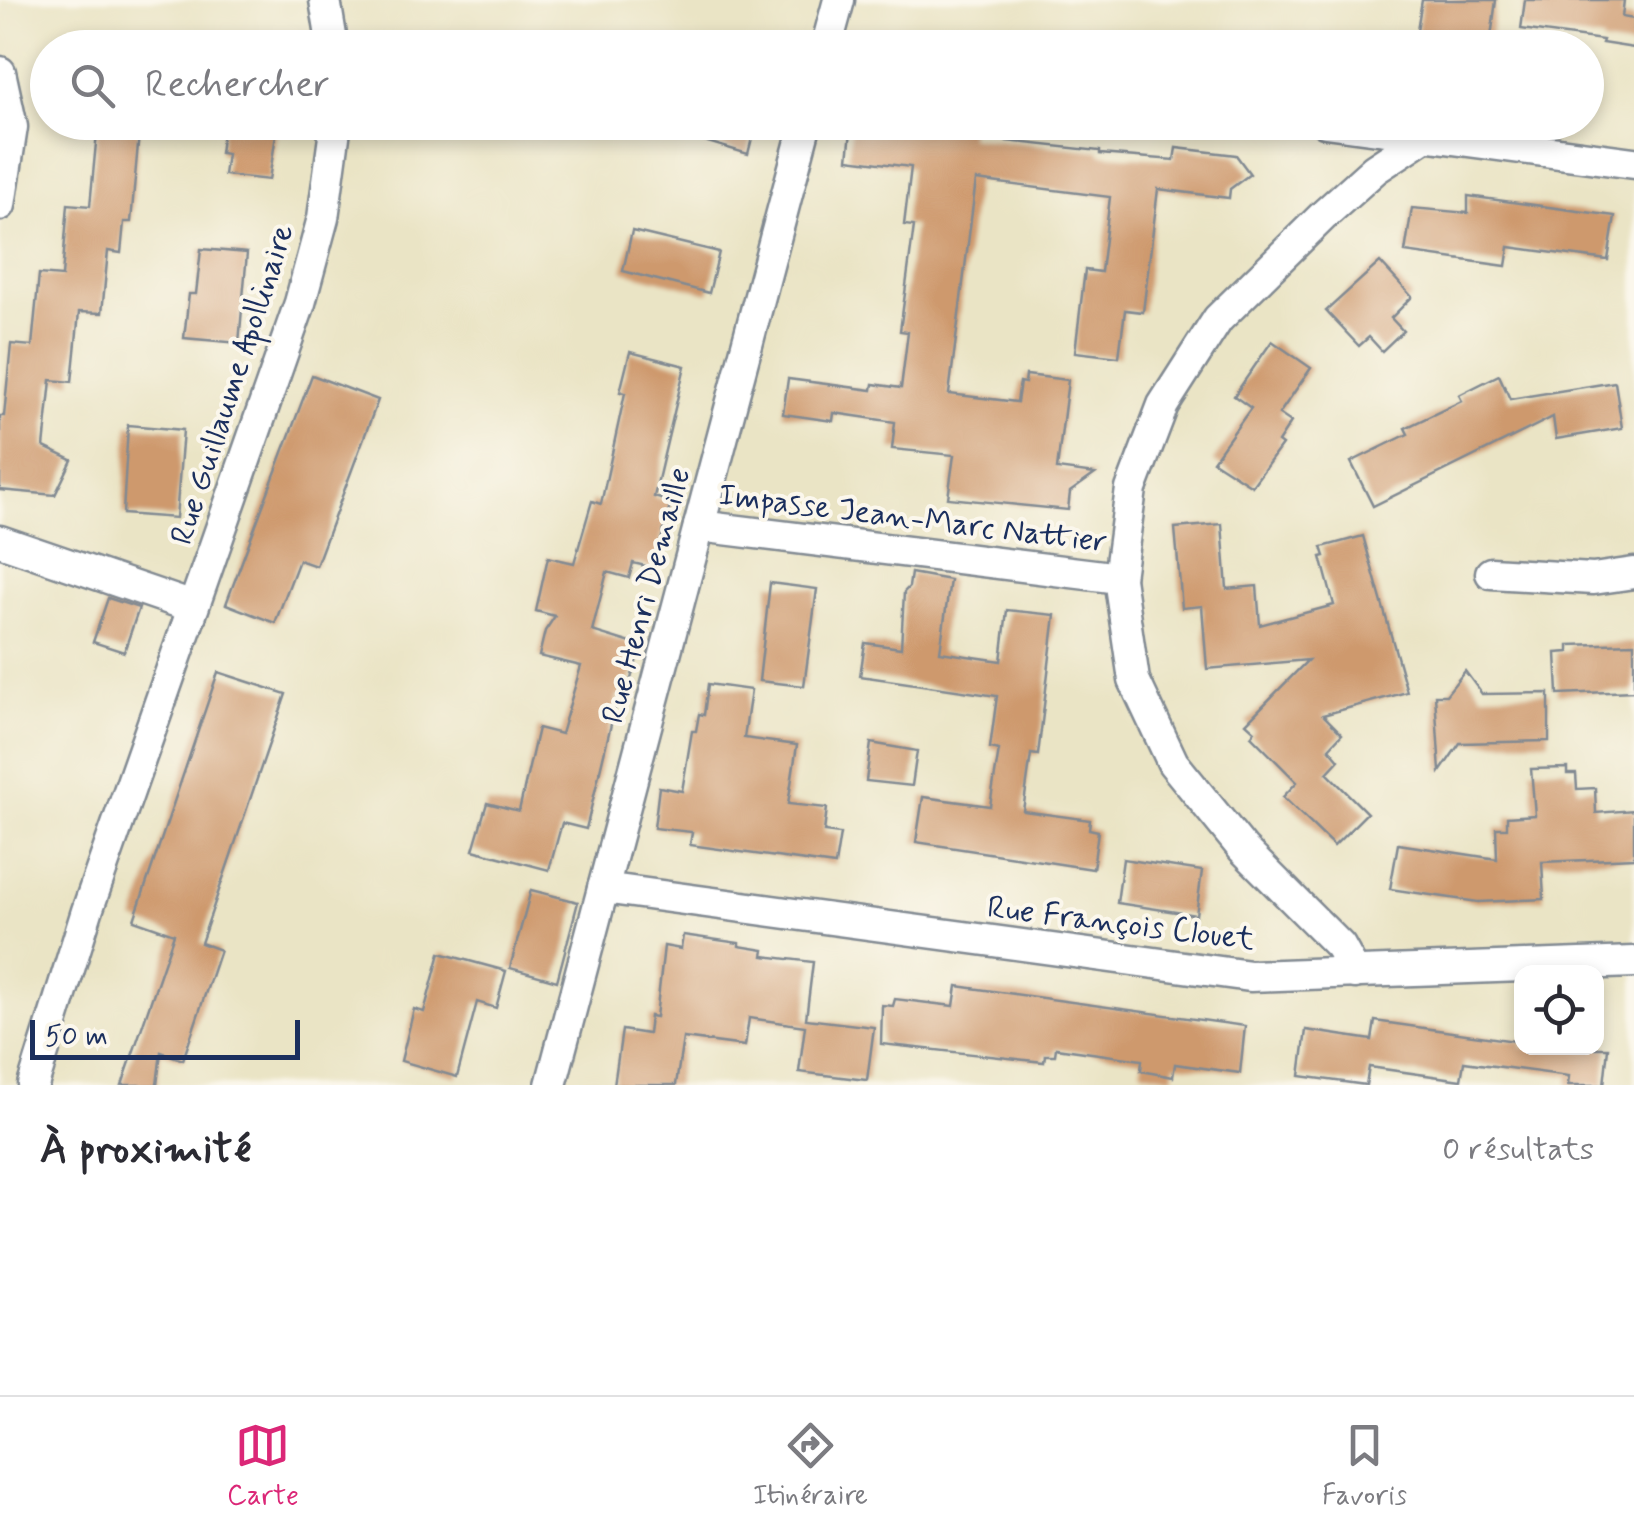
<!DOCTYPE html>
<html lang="fr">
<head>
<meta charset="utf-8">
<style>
  :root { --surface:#fff; --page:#f2f2f3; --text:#2b2b33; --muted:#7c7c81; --line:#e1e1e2; --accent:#db2777 }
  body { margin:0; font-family:Mynerve,sans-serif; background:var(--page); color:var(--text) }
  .controls { position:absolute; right:30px; bottom:30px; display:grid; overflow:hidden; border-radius:20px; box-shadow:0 5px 15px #0003 }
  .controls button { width:90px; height:90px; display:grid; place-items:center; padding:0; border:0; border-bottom:2px solid var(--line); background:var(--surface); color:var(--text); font:50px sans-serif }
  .scale { position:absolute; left:30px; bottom:25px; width:270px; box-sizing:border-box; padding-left:10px; border:5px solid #1b2f5e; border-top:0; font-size:28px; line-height:35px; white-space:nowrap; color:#1b2f5e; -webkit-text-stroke:8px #fbf7ec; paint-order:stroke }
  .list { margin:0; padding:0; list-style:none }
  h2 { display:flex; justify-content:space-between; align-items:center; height:130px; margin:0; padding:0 40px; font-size:42px }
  h2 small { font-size:32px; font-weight:400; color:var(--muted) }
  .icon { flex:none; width:55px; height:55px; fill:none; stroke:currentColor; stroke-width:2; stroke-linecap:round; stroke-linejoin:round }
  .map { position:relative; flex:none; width:1634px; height:1085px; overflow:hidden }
  .search { position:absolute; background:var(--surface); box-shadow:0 5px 15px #0003; left:30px; right:30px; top:30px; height:110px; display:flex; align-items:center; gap:25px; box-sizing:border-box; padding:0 35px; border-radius:55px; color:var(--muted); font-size:38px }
  .sheet { height:310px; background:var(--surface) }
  nav { display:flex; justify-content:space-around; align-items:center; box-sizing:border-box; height:140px; border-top:2px solid var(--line); background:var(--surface); font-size:28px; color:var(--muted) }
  nav a { display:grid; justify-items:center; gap:5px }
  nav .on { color:var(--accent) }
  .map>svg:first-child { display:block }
  .building { fill:#ce996d }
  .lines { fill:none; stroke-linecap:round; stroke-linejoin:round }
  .minor-casing { stroke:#828a92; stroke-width:35 }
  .minor { stroke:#fff; stroke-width:30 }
  .labels { text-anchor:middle; stroke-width:8; stroke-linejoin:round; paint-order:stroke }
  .street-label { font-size:32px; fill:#1b2f5e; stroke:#fbf7ec }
</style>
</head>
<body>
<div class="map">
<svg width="1634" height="1085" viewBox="0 0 1634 1085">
  <rect width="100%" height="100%" fill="#fbf7ec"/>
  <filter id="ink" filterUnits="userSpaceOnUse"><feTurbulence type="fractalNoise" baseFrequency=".01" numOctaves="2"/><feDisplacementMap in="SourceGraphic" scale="20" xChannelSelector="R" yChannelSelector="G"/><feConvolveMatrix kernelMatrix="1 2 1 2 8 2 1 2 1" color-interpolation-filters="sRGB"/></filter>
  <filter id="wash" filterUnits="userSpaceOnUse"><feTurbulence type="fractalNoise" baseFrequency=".0048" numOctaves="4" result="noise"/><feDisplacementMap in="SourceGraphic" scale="40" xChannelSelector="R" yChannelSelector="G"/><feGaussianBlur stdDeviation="2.25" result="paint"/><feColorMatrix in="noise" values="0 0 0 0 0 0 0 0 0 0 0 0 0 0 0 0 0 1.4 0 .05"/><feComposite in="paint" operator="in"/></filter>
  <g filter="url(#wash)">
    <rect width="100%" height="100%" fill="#eae4c5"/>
    <g id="blocks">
      <!-- building -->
      <g class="building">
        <path d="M1422,0H1496L1490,45L1416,36Z"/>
        <path d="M1525,0H1624L1622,17L1634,19V48L1602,43L1603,40L1521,29Z"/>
        <path d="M98,122H140L131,222H124L121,253L108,251L102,313L79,312L72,382L51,380L44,447L72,460L55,495L0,490V416H4L11,344L32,346L39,274L62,276L68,204L90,206Z"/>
        <path d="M224,122H278L269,180L224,175L227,154L220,153Z"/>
        <path d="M669,122H756L748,154L667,130Z"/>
        <path d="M852,122H971L969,137L1100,151V154L1174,160L1176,148L1236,155L1250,174L1230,189L1229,198L1158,189L1143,312L1125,310L1119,357L1075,352L1085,270L1101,272L1110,197L976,180L949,394L1017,402L1020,382L1025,383L1026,375L1068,380L1057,469L1095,474L1070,492L1068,510L948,498L954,455L892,449L895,422L834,413L833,421L783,414L788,379L872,390L873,384L901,388L908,332L900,331L914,226L904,225L911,167L848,159Z"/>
        <path d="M1468,196L1615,216L1608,260L1509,247L1506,266L1405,252L1412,208L1468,213Z"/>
        <path d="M632,231L719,252L709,293L623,271Z"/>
        <path d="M201,249L247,253L239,343L184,338L189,294H196Z"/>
        <path d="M1380,262L1412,297L1391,318L1403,331L1382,351L1369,337L1359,346L1326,311Z"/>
        <path d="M1272,341L1311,368L1279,414L1291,422L1278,442L1282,445L1252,486L1213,461L1251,408L1234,396Z"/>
        <path d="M630,352L685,366L654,497L671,502L654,568L633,563L629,578L607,572L592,631L641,646L625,698L618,695L586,829L562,823L549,870L473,850L487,803L519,811L538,728L561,734L581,666L539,656L545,631L555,616L536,611L548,557L574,563L592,501L601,504L625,393L620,392Z"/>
        <path d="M312,375L378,400L316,566L299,560L275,623L226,604Z"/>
        <path d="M1499,375L1510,399L1615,382L1622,428L1556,439L1553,417L1373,506L1351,462L1408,434L1405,428L1462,401L1459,395Z"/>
        <path d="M128,425L183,430L176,518L123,514Z"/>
        <path d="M1222,524L1227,589L1257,586L1260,625L1334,605L1321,557L1325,556L1322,547L1363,536L1407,692L1323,715L1342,734L1329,748L1339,760L1327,773L1367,813L1334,846L1283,797L1297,782L1251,736L1255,731L1246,723L1308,660L1207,669L1202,606L1182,608L1175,528Z"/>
        <path d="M911,573L950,580L940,652L1001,661L1007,610L1055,615L1038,755L1031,754L1023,811L1090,820L1089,829L1098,831L1093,869L916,842L923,797L990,806L999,750L990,748L997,696L860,676L865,643L901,648L904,592L909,587Z"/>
        <path d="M770,583L817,589L804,686L759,681Z"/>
        <path d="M108,598L139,608L124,652L93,642Z"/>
        <path d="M1634,643V691L1558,694L1556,653L1569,652V645Z"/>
        <path d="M1465,671L1482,694L1549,693V741L1460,743L1440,772L1435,695H1446Z"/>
        <path d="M218,672L286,694L201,943L220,950L183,1060L161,1052L157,1085H122L174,934L134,920Z"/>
        <path d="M708,684L751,690L744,738L797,745L788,804L827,808L824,832L840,834L835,865L690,845L692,832L654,828L659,787L682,791L692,731H696L699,714L704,715Z"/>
        <path d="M871,743L917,751L912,786L866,781Z"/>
        <path d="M1567,768V774H1576L1577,789L1595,788L1596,813L1634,810V858L1542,862L1544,899L1478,902L1390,889L1398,844L1497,859L1496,828H1507V817L1535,815L1531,769Z"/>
        <path d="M1123,859L1202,871L1196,915L1117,903Z"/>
        <path d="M531,890L578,902L557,981L510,968Z"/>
        <path d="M683,935L739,943V946L764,950L763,956L813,962L806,1019L874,1027L867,1080L799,1072L805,1026L749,1018L745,1046L683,1038L676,1085H614L622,1030L648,1034L650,1016L656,1017L664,946L681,949Z"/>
        <path d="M440,953L506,971L496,1008L477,1002L457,1077L401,1061L414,1009L424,1012Z"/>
        <path d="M957,986L1245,1026L1240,1073L1175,1064L1173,1077L1141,1071L1142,1060L1056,1048L1055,1055H1045L1044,1062L881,1044L882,1005L893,1006L895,999L954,1006Z"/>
        <path d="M1375,1021L1522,1042V1048H1608L1604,1085H1568L1569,1076L1464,1062L1461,1080L1369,1067L1366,1085L1300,1076L1306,1030L1372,1040Z"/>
      </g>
    </g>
  </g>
  <g filter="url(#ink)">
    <use href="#blocks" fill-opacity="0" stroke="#828a92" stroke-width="2.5"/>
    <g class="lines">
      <defs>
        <g id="minor">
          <path d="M325,0L333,48"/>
          <path d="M826,48L839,0"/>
          <path d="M0,72L12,127L0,205"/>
          <path d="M1325,122L1634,163"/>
          <path d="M699,526L1119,578"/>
          <path d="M0,541L193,607"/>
          <path d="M1491,573L1593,579L1634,573"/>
          <path d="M603,888L1250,976L1634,962"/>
          <path d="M1355,973L1340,946L1243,849L1173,763L1134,680L1119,578L1131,489L1163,405L1218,319L1326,213L1375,169L1425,136"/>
          <path d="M33,1085L87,911L300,303L323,218L336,122"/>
          <path d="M551,1085L806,122"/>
        </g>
      </defs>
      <!-- minor casing -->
      <use href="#minor" class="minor-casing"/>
      <!-- minor -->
      <use href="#minor" class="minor"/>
    </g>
  </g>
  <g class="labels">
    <!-- street labels -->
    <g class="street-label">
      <text transform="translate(231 384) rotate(-72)" y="11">Rue Guillaume Apollinaire</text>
      <text transform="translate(913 517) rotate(7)" y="11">Impasse Jean-Marc Nattier</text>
      <text transform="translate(645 595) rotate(-75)" y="11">Rue Henri Demaille</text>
      <text transform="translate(1121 922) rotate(7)" y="11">Rue François Clouet</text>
    </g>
  </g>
</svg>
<div class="controls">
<button><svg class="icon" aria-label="locate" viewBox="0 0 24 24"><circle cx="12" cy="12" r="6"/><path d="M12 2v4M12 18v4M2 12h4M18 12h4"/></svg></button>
</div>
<div class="scale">50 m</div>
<div class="search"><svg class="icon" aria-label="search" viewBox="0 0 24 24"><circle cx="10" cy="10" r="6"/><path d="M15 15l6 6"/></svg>Rechercher</div>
</div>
<section class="sheet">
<h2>À proximité<small>0 résultats</small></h2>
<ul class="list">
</ul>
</section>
<nav>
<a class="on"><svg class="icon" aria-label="map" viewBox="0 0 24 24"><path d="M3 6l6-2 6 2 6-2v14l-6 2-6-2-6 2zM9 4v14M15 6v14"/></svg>Carte</a>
<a><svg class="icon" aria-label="directions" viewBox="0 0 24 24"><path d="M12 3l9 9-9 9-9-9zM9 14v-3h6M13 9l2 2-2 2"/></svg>Itinéraire</a>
<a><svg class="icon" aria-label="saved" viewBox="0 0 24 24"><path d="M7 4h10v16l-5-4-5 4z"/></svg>Favoris</a>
</nav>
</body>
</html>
